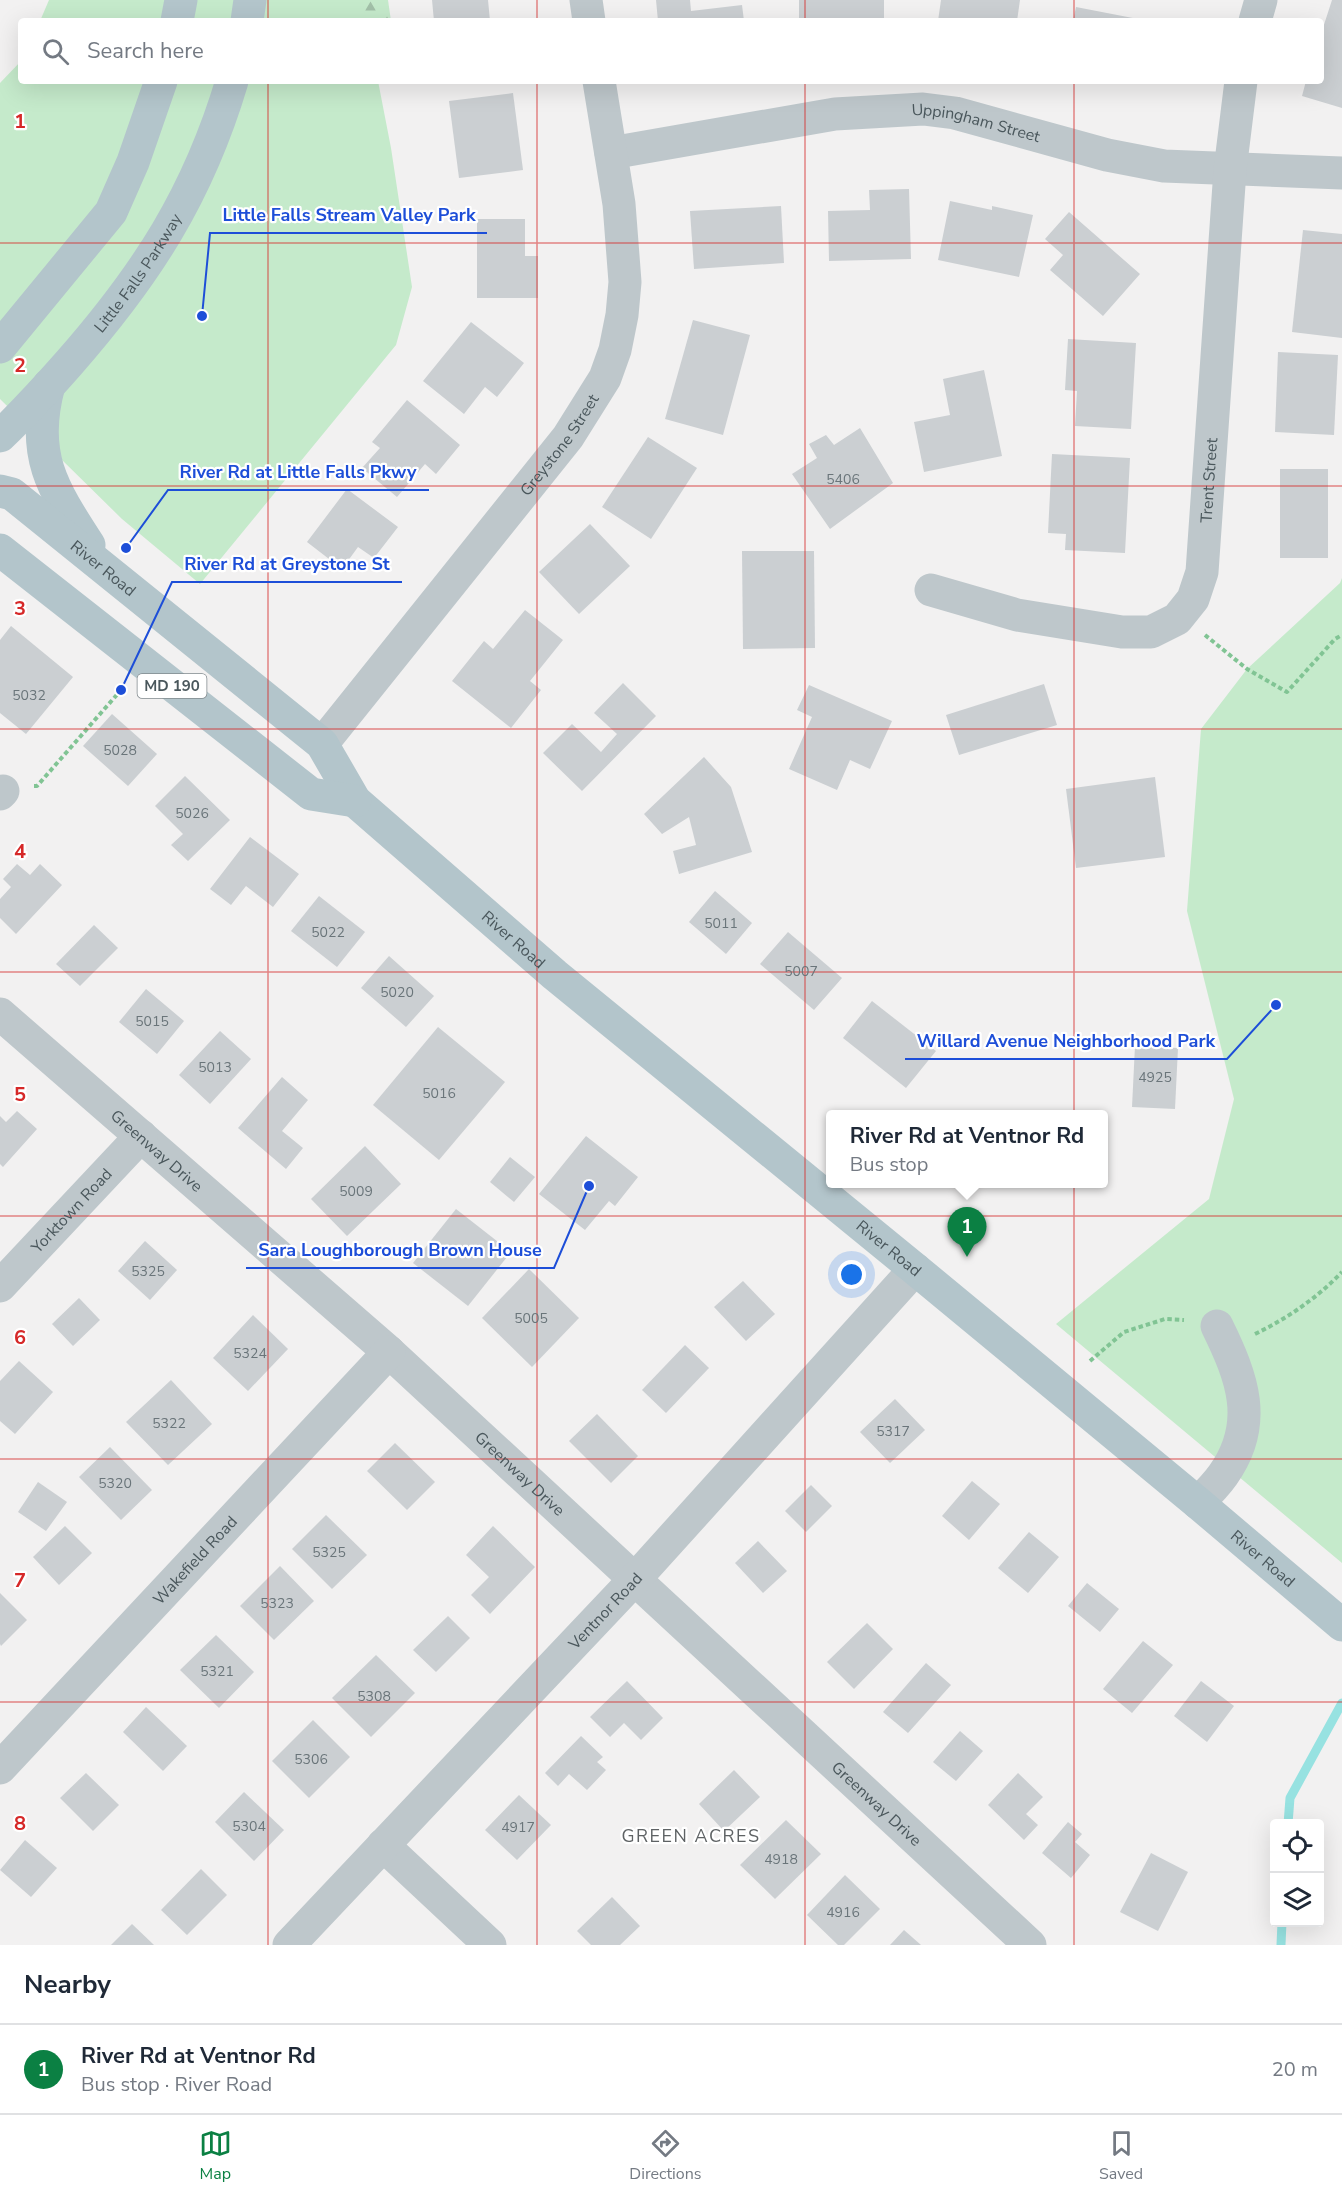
<!DOCTYPE html>
<html lang="en">
<head>
<meta charset="utf-8">
<style>
  :root { --surface:#fff; --page:#f2f2f3; --text:#1f2937; --muted:#747a83; --line:#e0e1e3; --accent:#0b8043 }
  body { margin:0; font-family:"Nunito Sans",sans-serif; background:var(--page); color:var(--text) }
  .controls { position:absolute; right:18px; bottom:18px; display:grid; overflow:hidden; border-radius:6px; box-shadow:0 6px 24px #0002 }
  .controls button { width:54px; height:54px; display:grid; place-items:center; padding:0; border:0; border-bottom:2px solid var(--line); background:var(--surface); color:var(--text); font:30px sans-serif }
  .you { position:absolute; left:852px; top:1275px; width:21px; height:21px; margin:-15px; border:4px solid #fff; border-radius:50%; background:#1a73e8; box-shadow:0 0 0 9px #1a73e833 }
  .badge { display:grid; place-items:center; width:39px; height:39px; border-radius:50%; background:var(--accent); color:#fff; font-size:20px; font-weight:700 }
  .pin { position:absolute; translate:-50% -50px; filter:drop-shadow(0 2px 3px #0008) }
  .pin::after { content:''; position:absolute; top:32px; width:21px; height:18px; background:inherit; clip-path:polygon(0 0,100% 0,50% 100%) }
  .popup { position:absolute; left:826px; top:1110px; width:282px; height:78px; box-sizing:border-box; display:grid; place-content:center; border-radius:6px; background:var(--surface); filter:drop-shadow(0 2px 4px #0005); font-size:20px; white-space:nowrap; color:var(--muted) }
  .popup b { font-size:22px; color:var(--text) }
  .popup::after { content:''; position:absolute; left:50%; top:100%; margin-left:-12px; border:12px solid transparent; border-top-color:var(--surface) }
  .list { margin:0; padding:0; list-style:none }
  h2 { display:flex; justify-content:space-between; align-items:center; height:78px; margin:0; padding:0 24px; font-size:26px }
  h2 small { font-size:20px; font-weight:400; color:var(--muted) }
  .list li { display:grid; grid-template-columns:39px 1fr auto; gap:18px; align-items:center; box-sizing:border-box; height:90px; padding:0 24px; border-top:2px solid var(--line) }
  .list b { display:block; font-size:22px; white-space:nowrap }
  .list p { margin:0; font-size:20px; white-space:nowrap; color:var(--muted) }
  .list em { font-size:20px; font-style:normal; color:var(--muted) }
  .icon { flex:none; width:33px; height:33px; fill:none; stroke:currentColor; stroke-width:2; stroke-linecap:round; stroke-linejoin:round }
  .map { position:relative; flex:none; width:1342px; height:1945px; overflow:hidden }
  .search { position:absolute; background:var(--surface); box-shadow:0 6px 24px #0002; left:18px; right:18px; top:18px; height:66px; display:flex; align-items:center; gap:15px; box-sizing:border-box; padding:0 21px; border-radius:6px; color:var(--muted); font-size:22px }
  .sheet { height:168px; background:var(--surface) }
  nav { display:flex; justify-content:space-around; align-items:center; box-sizing:border-box; height:84px; border-top:2px solid var(--line); background:var(--surface); font-size:16px; color:var(--muted) }
  nav a { display:grid; justify-items:center; gap:3px }
  nav .on { color:var(--accent) }
  .map>svg:first-child { display:block }
  .forest { fill:url(#forest-firs) }
  .green { fill:#c5eacb }
  .lines { fill:none; stroke-linecap:round; stroke-linejoin:round }
  .stream { stroke:#97e2e1; stroke-width:9 }
  .building { fill:#cbcfd2 }
  .path { stroke:#81c494; stroke-width:4; stroke-dasharray:4.5 3; stroke-linecap:butt }
  .minor { stroke:#bec7cb; stroke-width:33 }
  .major { stroke:#b3c5cb; stroke-width:33 }
  .grid { fill:none; stroke:#d62828; stroke-width:1.5; stroke-opacity:0.55 }
  .labels { text-anchor:middle; stroke-width:4.5; stroke-linejoin:round; paint-order:stroke }
  .number-label { font-size:14px; fill:#6a757a }
  .shield { fill:#fff; stroke:#80898d; stroke-width:1.5 }
  .shield-label { font-size:15px; font-weight:bold; fill:#4a575c }
  .street-label { font-size:16px; fill:#4a575c; stroke:#fff }
  .neighbourhood-label { font-size:18px; letter-spacing:1.5px; fill:#5e6264; stroke:#fff }
  .grid-label { font-size:20px; text-anchor:middle; font-weight:bold; fill:#d62828; stroke:#fff; stroke-width:4.5; stroke-linejoin:round; paint-order:stroke }
  .leader { fill:none; stroke:#1d4ed8; stroke-width:2 }
  .callout-dot { fill:#1d4ed8; stroke:#fff; stroke-width:2 }
  .callout-label { font-size:18px; text-anchor:middle; font-weight:bold; fill:#1d4ed8; stroke:#fff; stroke-width:4.5; stroke-linejoin:round; paint-order:stroke }
</style>
</head>
<body>
<div class="map">
<svg width="1342" height="1945" viewBox="0 0 1342 1945">
  <defs>
    <pattern id="forest-firs" width="22" height="20" patternUnits="userSpaceOnUse" patternTransform="scale(1.5)"><rect width="22" height="20" fill="#c5eacb"/><path d="M5 1l3.5 6h-7zM16 11l3.5 6h-7z" fill="#a2c0a8"/></pattern>
  </defs>
  <rect width="100%" height="100%" fill="#f2f1f1"/>
  <!-- forest -->
  <path class="forest" d="M299,0H388L391,21H292Z"/>
  <!-- green -->
  <g class="green">
    <path d="M49,0H362L366,21H40Z"/>
    <path d="M21,61V81H378L391,148L412,287L396,345L200,584L122,519L0,399V83Z"/>
    <path d="M1342,578V1563L1056,1324L1209,1199L1234,1099L1187,911L1201,729L1247,669L1340,583Z"/>
  </g>
  <g class="lines">
    <!-- stream -->
    <g class="stream">
      <path d="M1288,1824L1290,1798L1342,1703"/>
      <path d="M1281,1945L1282,1922"/>
    </g>
  </g>
  <!-- building -->
  <g class="building">
    <path d="M432,0H488L490,21H434Z"/>
    <path d="M656,0H690L691,11L742,5L744,21H658Z"/>
    <rect x="799" y="0" width="85" height="21"/>
    <path d="M941,0H1020L1017,21H938Z"/>
    <path d="M1332,0H1342V108L1302,96L1306,81H1321V34Z"/>
    <path d="M1076,7L1143,20V21H1073Z"/>
    <path d="M513,93L523,170L459,178L449,101Z"/>
    <path d="M909,189L911,259L829,261L828,211L870,210L869,190Z"/>
    <path d="M950,201L992,210V206L1033,215L1019,277L938,260Z"/>
    <path d="M781,206L784,263L694,269L690,211Z"/>
    <path d="M1069,212L1140,274L1103,316L1050,270L1063,255L1045,239Z"/>
    <path d="M477,219H525V256H538V298H477Z"/>
    <path d="M1303,230L1342,234V338L1292,332Z"/>
    <path d="M693,320L750,335L723,435L665,419Z"/>
    <path d="M471,322L524,363L497,397L485,387L464,414L423,381Z"/>
    <path d="M1068,339L1136,343L1131,429L1075,426L1077,391L1065,390Z"/>
    <path d="M1278,352L1338,355L1334,435L1275,432Z"/>
    <path d="M984,370L1002,456L924,472L914,422L950,415L943,379Z"/>
    <path d="M407,400L460,445L436,474L425,464L397,497L362,468L380,448L372,442Z"/>
    <path d="M860,428L893,483L830,529L792,474L817,458L809,444L826,435L834,445Z"/>
    <path d="M648,437L697,468L651,539L602,507Z"/>
    <path d="M1052,454L1130,458L1125,553L1065,550L1066,534L1048,533Z"/>
    <rect x="1280" y="469" width="48" height="89"/>
    <path d="M347,489L398,527L374,558L358,547L342,569L307,542Z"/>
    <path d="M590,524L630,566L579,614L539,572Z"/>
    <path d="M742,551H814L815,648L743,649Z"/>
    <path d="M525,610L563,640L530,681L541,690L511,728L452,681L484,641L493,649Z"/>
    <path d="M11,626L73,677L26,734L0,713V640Z"/>
    <path d="M623,683L656,716L582,791L543,753L572,724L601,752L617,734L594,713Z"/>
    <path d="M1044,684L1057,725L959,755L946,715Z"/>
    <path d="M809,685L892,721L870,769L850,760L837,790L789,769L812,717L797,710Z"/>
    <path d="M112,714L157,754L128,786L83,746Z"/>
    <path d="M704,757L731,787L752,852L679,874L673,851L696,845L689,817L662,834L644,814Z"/>
    <path d="M185,776L230,820L188,861L171,845L183,834L155,806Z"/>
    <path d="M1155,777L1165,857L1076,868L1066,789Z"/>
    <path d="M250,837L299,874L273,907L246,886L231,905L210,889Z"/>
    <path d="M17,864L30,875L40,864L62,885L16,934L0,918V899L11,887L3,879Z"/>
    <path d="M715,891L752,923L726,954L689,922Z"/>
    <path d="M319,896L365,932L337,967L291,931Z"/>
    <path d="M94,925L118,948L80,986L56,964Z"/>
    <path d="M788,932L842,978L814,1010L760,964Z"/>
    <path d="M389,956L434,996L406,1027L361,988Z"/>
    <path d="M146,989L184,1021L157,1054L119,1022Z"/>
    <path d="M872,1001L936,1051L906,1088L843,1038Z"/>
    <path d="M438,1027L505,1082L439,1160L373,1105Z"/>
    <path d="M220,1031L251,1059L210,1104L179,1075Z"/>
    <path d="M1135,1046L1178,1048L1175,1109L1132,1107Z"/>
    <path d="M282,1077L308,1100L282,1131L303,1148L286,1169L238,1128Z"/>
    <path d="M17,1111L37,1129L3,1167L0,1164V1116L6,1122Z"/>
    <path d="M586,1136L638,1177L615,1206L609,1201L585,1230L539,1194Z"/>
    <path d="M365,1146L401,1184L347,1236L311,1199Z"/>
    <path d="M510,1157L535,1177L514,1202L490,1182Z"/>
    <path d="M456,1209L511,1252L468,1306L413,1263Z"/>
    <path d="M145,1241L177,1270L150,1300L118,1271Z"/>
    <path d="M529,1269L579,1318L532,1367L482,1318Z"/>
    <path d="M743,1281L775,1314L746,1341L714,1307Z"/>
    <path d="M79,1298L100,1320L73,1346L52,1324Z"/>
    <path d="M253,1315L288,1349L248,1391L213,1358Z"/>
    <path d="M685,1345L709,1368L666,1413L642,1390Z"/>
    <path d="M19,1361L53,1392L15,1434L0,1421V1381Z"/>
    <path d="M171,1380L212,1424L168,1465L126,1422Z"/>
    <path d="M895,1399L925,1430L890,1463L860,1432Z"/>
    <path d="M597,1414L638,1456L611,1483L569,1441Z"/>
    <path d="M395,1443L435,1482L407,1510L367,1471Z"/>
    <path d="M110,1447L152,1490L121,1520L79,1477Z"/>
    <path d="M972,1481L1000,1504L969,1540L942,1516Z"/>
    <path d="M38,1482L67,1502L46,1531L18,1512Z"/>
    <path d="M811,1485L832,1506L806,1532L785,1511Z"/>
    <path d="M326,1515L367,1555L332,1589L292,1549Z"/>
    <path d="M65,1526L92,1553L59,1585L33,1557Z"/>
    <path d="M493,1526L535,1567L490,1614L471,1595L489,1577L466,1555Z"/>
    <path d="M1029,1532L1059,1557L1028,1593L998,1568Z"/>
    <path d="M758,1541L787,1571L763,1593L735,1563Z"/>
    <path d="M280,1566L314,1601L274,1640L240,1606Z"/>
    <path d="M1087,1583L1119,1609L1100,1632L1068,1606Z"/>
    <path d="M0,1593L27,1620L1,1646L0,1644Z"/>
    <path d="M448,1616L470,1638L436,1672L413,1650Z"/>
    <path d="M867,1623L893,1649L854,1689L827,1662Z"/>
    <path d="M216,1635L254,1672L219,1708L180,1670Z"/>
    <path d="M1143,1641L1173,1665L1132,1713L1103,1689Z"/>
    <path d="M376,1655L415,1693L371,1737L332,1698Z"/>
    <path d="M926,1663L951,1685L908,1733L883,1712Z"/>
    <path d="M627,1681L663,1718L641,1740L624,1723L610,1737L590,1717Z"/>
    <path d="M1201,1681L1234,1706L1207,1742L1174,1716Z"/>
    <path d="M146,1707L187,1746L163,1771L123,1732Z"/>
    <path d="M313,1720L350,1757L309,1798L272,1761Z"/>
    <path d="M960,1731L983,1751L956,1781L933,1762Z"/>
    <path d="M581,1736L603,1757L597,1762L606,1770L587,1790L569,1774L558,1786L545,1773Z"/>
    <path d="M734,1770L760,1797L724,1831L699,1804Z"/>
    <path d="M86,1773L119,1805L93,1831L60,1798Z"/>
    <path d="M1018,1773L1043,1797L1026,1814L1038,1825L1024,1840L988,1805Z"/>
    <path d="M244,1792L284,1830L254,1861L215,1822Z"/>
    <path d="M519,1795L551,1825L517,1860L485,1830Z"/>
    <path d="M786,1820L821,1854L775,1899L740,1865Z"/>
    <path d="M1068,1822L1082,1834L1075,1842L1090,1855L1071,1878L1042,1853Z"/>
    <path d="M25,1840L57,1868L31,1897L0,1870Z"/>
    <path d="M1151,1853L1188,1872L1158,1931L1120,1912Z"/>
    <path d="M201,1869L227,1895L187,1935L161,1910Z"/>
    <path d="M845,1875L880,1909L844,1945H838L807,1915Z"/>
    <path d="M612,1897L640,1926L620,1945H591L577,1931Z"/>
    <path d="M132,1924L154,1945H111Z"/>
    <path d="M904,1930L921,1945H890Z"/>
  </g>
  <g class="lines">
    <!-- path -->
    <g class="path">
      <path d="M1205,635L1247,669L1287,692L1335,639L1342,635"/>
      <path d="M34,786H37L121,690"/>
      <path d="M1255,1334C1288,1318 1317,1298 1342,1272"/>
      <path d="M1090,1361L1124,1332L1165,1319L1184,1320"/>
    </g>
    <!-- minor -->
    <g class="minor">
      <path d="M586,0L589,21"/>
      <path d="M1255,21L1261,0"/>
      <path id="s1" d="M611,153L835,114L923,109L955,113L1107,155L1164,166L1342,173"/>
      <path id="s2" d="M931,590L1017,615L1122,632H1151L1177,619L1193,599L1202,572L1230,170L1241,81"/>
      <path id="s3" d="M322,744L568,437L605,378L615,350L622,315L625,282L619,204L599,81"/>
      <path d="M0,794L3,791"/>
      <path id="s4" d="M0,1014L389,1352L1030,1945"/>
      <path id="s5" d="M0,1286L141,1136"/>
      <path d="M1198,1503C1207,1494 1216,1485 1223,1475C1260,1423 1242,1377 1217,1326"/>
      <path id="s6" d="M0,1768L389,1352"/>
      <path d="M383,1845L490,1945"/>
      <path id="s7" d="M289,1945L635,1579L915,1269"/>
    </g>
    <!-- major -->
    <g class="major">
      <path d="M177,21L181,0"/>
      <path d="M247,21L250,0"/>
      <path d="M0,347L111,212L133,162L161,81"/>
      <path d="M49,385C30,454 52,488 89,545"/>
      <path id="s8" d="M0,436C24,413 47,388 69,363C147,274 198,195 232,81"/>
      <path id="s9" d="M0,491L12,494L322,744L355,801L555,975L915,1269L1198,1503L1342,1625"/>
      <path d="M0,550L311,794L355,801"/>
    </g>
  </g>
  <!-- grid -->
  <path class="grid" d="M268,0V21M537,0V21M805,0V21M1074,0V21M268,81V1945M537,81V1945M805,81V1945M1074,81V1945M0,243H1342M0,486H1342M0,729H1342M0,972H1342M0,1216H1342M0,1459H1342M0,1702H1342"/>
  <g class="labels">
    <!-- number labels -->
    <g class="number-label">
      <text x="843" y="484">5406</text>
      <text x="29" y="700">5032</text>
      <text x="120" y="755">5028</text>
      <text x="192" y="818">5026</text>
      <text x="721" y="928">5011</text>
      <text x="328" y="937">5022</text>
      <text x="801" y="976">5007</text>
      <text x="397" y="997">5020</text>
      <text x="152" y="1026">5015</text>
      <text x="215" y="1072">5013</text>
      <text x="1155" y="1082">4925</text>
      <text x="439" y="1098">5016</text>
      <text x="356" y="1196">5009</text>
      <text x="148" y="1276">5325</text>
      <text x="531" y="1323">5005</text>
      <text x="250" y="1358">5324</text>
      <text x="169" y="1428">5322</text>
      <text x="893" y="1436">5317</text>
      <text x="115" y="1488">5320</text>
      <text x="329" y="1557">5325</text>
      <text x="277" y="1608">5323</text>
      <text x="217" y="1676">5321</text>
      <text x="374" y="1701">5308</text>
      <text x="311" y="1764">5306</text>
      <text x="249" y="1831">5304</text>
      <text x="518" y="1832">4917</text>
      <text x="781" y="1864">4918</text>
      <text x="843" y="1917">4916</text>
    </g>
    <!-- shield labels -->
    <rect class="shield" x="137.5" y="674" width="69" height="24" rx="4.5"/>
    <g class="shield-label">
      <text x="172" y="691">MD 190</text>
    </g>
    <!-- street labels -->
    <g class="street-label">
      <text dy="6" stroke="none"><textPath href="#s1" startOffset="370">Uppingham Street</textPath></text>
      <text dy="6" stroke="none"><textPath href="#s8" startOffset="214">Little Falls Parkway</textPath></text>
      <text dy="6" stroke="none"><textPath href="#s3" startOffset="382">Greystone Street</textPath></text>
      <text dy="6" stroke="none"><textPath href="#s2" startOffset="400">Trent Street</textPath></text>
      <text dy="6" stroke="none"><textPath href="#s9" startOffset="130">River Road</textPath></text>
      <text dy="6" stroke="none"><textPath href="#s9" startOffset="687">River Road</textPath></text>
      <text dy="6" stroke="none"><textPath href="#s4" startOffset="208">Greenway Drive</textPath></text>
      <text dy="6" stroke="none"><textPath href="#s5" startOffset="104">Yorktown Road</textPath></text>
      <text dy="6" stroke="none"><textPath href="#s9" startOffset="1173">River Road</textPath></text>
      <text dy="6" stroke="none"><textPath href="#s4" startOffset="694">Greenway Drive</textPath></text>
      <text dy="6" stroke="none"><textPath href="#s9" startOffset="1659">River Road</textPath></text>
      <text dy="6" stroke="none"><textPath href="#s6" startOffset="285">Wakefield Road</textPath></text>
      <text dy="6" stroke="none"><textPath href="#s7" startOffset="460">Ventnor Road</textPath></text>
      <text dy="6" stroke="none"><textPath href="#s4" startOffset="1180">Greenway Drive</textPath></text>
    </g>
    <!-- neighbourhood labels -->
    <g class="neighbourhood-label">
      <text x="691" y="1842">GREEN ACRES</text>
    </g>
  </g>
  <g class="grid-label">
    <text x="20" y="128">1</text>
    <text x="20" y="372">2</text>
    <text x="20" y="615">3</text>
    <text x="20" y="858">4</text>
    <text x="20" y="1101">5</text>
    <text x="20" y="1344">6</text>
    <text x="20" y="1587">7</text>
    <text x="20" y="1830">8</text>
  </g>
  <!-- callouts -->
  <path class="leader" d="M202 316L210 233H487M126 548L168 490H429M121 690L172 582H402M1276 1005L1227 1059H905M589 1186L554 1268H246"/>
  <g class="callout-dot">
    <circle cx="202" cy="316" r="6"/>
    <circle cx="126" cy="548" r="6"/>
    <circle cx="121" cy="690" r="6"/>
    <circle cx="1276" cy="1005" r="6"/>
    <circle cx="589" cy="1186" r="6"/>
  </g>
  <g class="callout-label">
    <text x="349" y="221">Little Falls Stream Valley Park</text>
    <text x="298" y="478">River Rd at Little Falls Pkwy</text>
    <text x="287" y="570">River Rd at Greystone St</text>
    <text x="1066" y="1047">Willard Avenue Neighborhood Park</text>
    <text x="400" y="1256">Sara Loughborough Brown House</text>
  </g>
</svg>
<div class="controls">
<button><svg class="icon" aria-label="locate" viewBox="0 0 24 24"><circle cx="12" cy="12" r="6"/><path d="M12 2v4M12 18v4M2 12h4M18 12h4"/></svg></button>
<button><svg class="icon" aria-label="layers" viewBox="0 0 24 24"><path d="M12 4l9 5-9 5-9-5zM3 14l9 5 9-5"/></svg></button>
</div>
<div class="you"></div>
<div class="pin badge" style="left:967px;top:1257px">1</div>
<div class="popup"><b>River Rd at Ventnor Rd</b>Bus stop</div>
<div class="search"><svg class="icon" aria-label="search" viewBox="0 0 24 24"><circle cx="10" cy="10" r="6"/><path d="M15 15l6 6"/></svg>Search here</div>
</div>
<section class="sheet">
<h2>Nearby<small></small></h2>
<ul class="list">
<li><span class="badge">1</span><div><b>River Rd at Ventnor Rd</b><p>Bus stop · River Road</p></div><em>20 m</em></li>
</ul>
</section>
<nav>
<a class="on"><svg class="icon" aria-label="map" viewBox="0 0 24 24"><path d="M3 6l6-2 6 2 6-2v14l-6 2-6-2-6 2zM9 4v14M15 6v14"/></svg>Map</a>
<a><svg class="icon" aria-label="directions" viewBox="0 0 24 24"><path d="M12 3l9 9-9 9-9-9zM9 14v-3h6M13 9l2 2-2 2"/></svg>Directions</a>
<a><svg class="icon" aria-label="saved" viewBox="0 0 24 24"><path d="M7 4h10v16l-5-4-5 4z"/></svg>Saved</a>
</nav>
</body>
</html>
